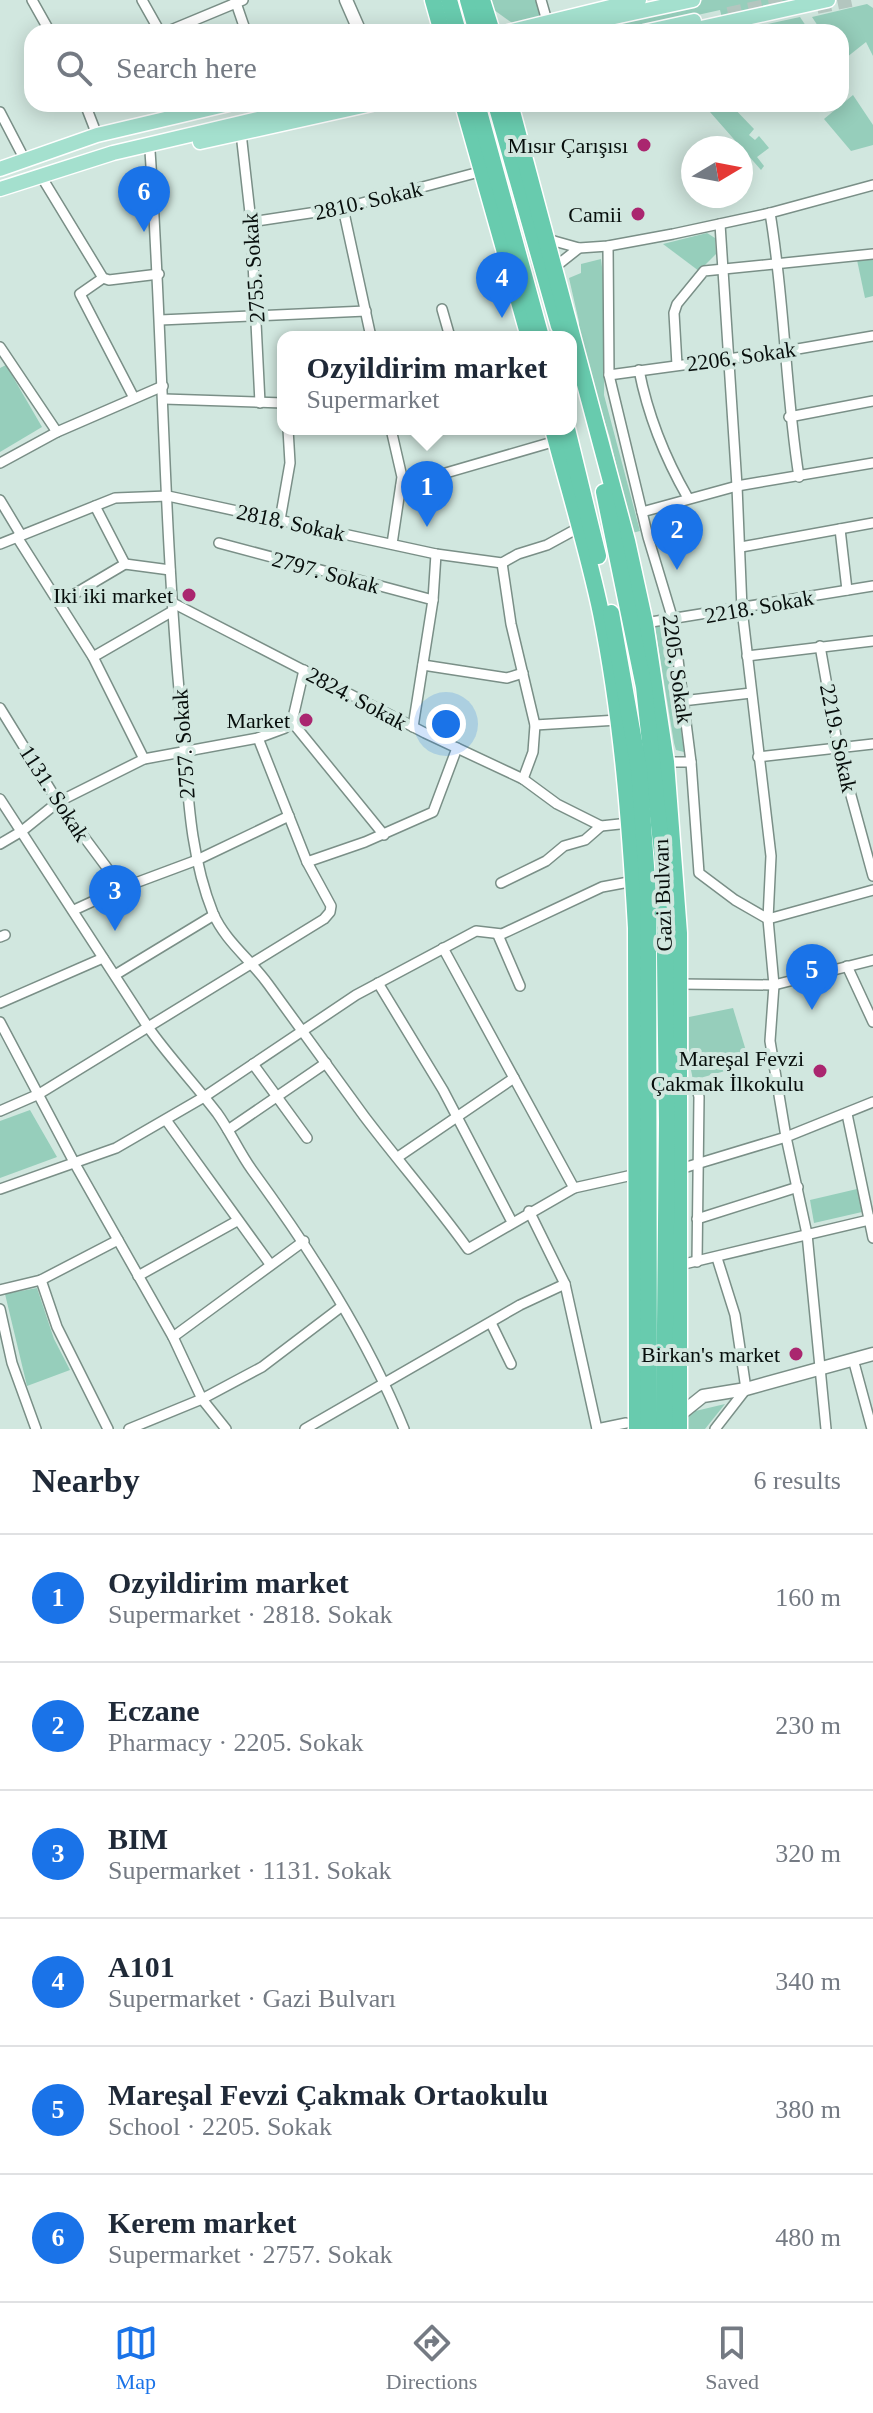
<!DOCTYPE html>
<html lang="en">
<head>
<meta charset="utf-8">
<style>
  :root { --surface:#fff; --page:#f2f2f3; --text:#1f2937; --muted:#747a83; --line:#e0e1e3; --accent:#1a73e8 }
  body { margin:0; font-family:Georgia,serif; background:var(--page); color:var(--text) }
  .compass { position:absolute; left:681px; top:136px; width:72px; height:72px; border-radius:50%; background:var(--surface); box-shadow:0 4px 20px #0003; rotate:80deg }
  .you { position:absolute; left:446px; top:724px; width:28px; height:28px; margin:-20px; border:6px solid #fff; border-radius:50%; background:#1a73e8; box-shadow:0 0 0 12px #1a73e833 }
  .badge { display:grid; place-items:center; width:52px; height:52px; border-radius:50%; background:var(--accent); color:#fff; font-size:26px; font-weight:700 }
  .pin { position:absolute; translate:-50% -66px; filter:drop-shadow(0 2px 4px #0008) }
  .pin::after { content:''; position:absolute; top:42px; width:28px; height:24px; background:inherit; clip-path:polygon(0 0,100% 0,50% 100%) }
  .popup { position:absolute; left:277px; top:331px; width:300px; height:104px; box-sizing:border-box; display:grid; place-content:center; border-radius:16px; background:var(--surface); filter:drop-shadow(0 2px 6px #0005); font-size:26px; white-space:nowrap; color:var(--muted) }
  .popup b { font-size:30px; color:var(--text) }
  .popup::after { content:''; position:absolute; left:50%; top:100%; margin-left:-16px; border:16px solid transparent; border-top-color:var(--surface) }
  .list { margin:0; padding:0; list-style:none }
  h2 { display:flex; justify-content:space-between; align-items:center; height:104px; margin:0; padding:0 32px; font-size:34px }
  h2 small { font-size:26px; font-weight:400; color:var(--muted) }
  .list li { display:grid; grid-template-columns:52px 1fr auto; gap:24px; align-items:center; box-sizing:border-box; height:128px; padding:0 32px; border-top:2px solid var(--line) }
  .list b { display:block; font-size:30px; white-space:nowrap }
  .list p { margin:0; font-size:26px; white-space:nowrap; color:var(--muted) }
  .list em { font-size:26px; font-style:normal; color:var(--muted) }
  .icon { flex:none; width:44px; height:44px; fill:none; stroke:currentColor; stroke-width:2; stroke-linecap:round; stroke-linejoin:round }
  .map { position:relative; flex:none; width:873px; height:1429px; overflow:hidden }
  .search { position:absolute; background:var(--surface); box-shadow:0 4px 20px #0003; left:24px; right:24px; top:24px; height:88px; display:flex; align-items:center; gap:20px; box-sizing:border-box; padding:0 28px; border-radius:24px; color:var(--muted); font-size:30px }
  .sheet { height:872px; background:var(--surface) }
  nav { display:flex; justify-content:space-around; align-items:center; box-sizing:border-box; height:112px; border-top:2px solid var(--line); background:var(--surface); font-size:22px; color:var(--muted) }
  nav a { display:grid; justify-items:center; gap:4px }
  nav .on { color:var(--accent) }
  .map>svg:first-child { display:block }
  .green { fill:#96cebb }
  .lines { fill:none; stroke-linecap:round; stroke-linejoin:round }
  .primary-tunnel { stroke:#b3c6bf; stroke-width:14; stroke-dasharray:14 7; stroke-linecap:butt }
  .street-casing { stroke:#7a8f87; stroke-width:12 }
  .secondary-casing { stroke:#7a8f87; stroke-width:15 }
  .primary-casing { stroke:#fff; stroke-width:17 }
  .highway-casing { stroke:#fff; stroke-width:19 }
  .street { stroke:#fff; stroke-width:9 }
  .secondary { stroke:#fff; stroke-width:12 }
  .primary { stroke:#a4e0ce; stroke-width:14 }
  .highway { stroke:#68cbae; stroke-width:16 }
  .poi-dot { fill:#aa266f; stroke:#d1e7df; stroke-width:3 }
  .labels { text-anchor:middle; stroke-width:8; stroke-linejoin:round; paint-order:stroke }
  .poi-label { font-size:22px; fill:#070e0c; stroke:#d1e7df; text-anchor:end }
  .street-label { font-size:22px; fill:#070e0c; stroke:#d1e7df }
</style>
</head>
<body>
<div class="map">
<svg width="873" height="1429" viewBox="0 0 873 1429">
  <rect width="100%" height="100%" fill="#d1e7df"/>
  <!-- green -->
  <g class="green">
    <path d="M491,0H536L541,22L515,25L494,10Z"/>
    <path d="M703,0H806L722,18L720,10L621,32H535L572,21L575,30Z"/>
    <path d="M867,4L873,8V56L866,42L842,61L841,32H822L812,17Z"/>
    <path d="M800,17L810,32H762L758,26Z"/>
    <path d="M853,95L873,125V145L851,151L824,119Z"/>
    <path d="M719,104H730L754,129L749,135L755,140L759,136L769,148L757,157L764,166L761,170L710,112Z"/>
    <path d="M707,233L715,238L716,254L699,271L663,244Z"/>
    <path d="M873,258V296L865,298L857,260Z"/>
    <path d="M601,259L605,291L604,395L640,531L632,533L610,438L578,337L579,322L569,278L581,273V264Z"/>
    <path d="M6,365L42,427L0,452V368Z"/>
    <path d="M667,626L684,752L676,750L674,743L655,627Z"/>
    <path d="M733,1008L750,1064L693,1080L689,1060V1017Z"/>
    <path d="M30,1110L57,1157L0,1178V1121Z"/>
    <path d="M857,1189L862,1212L814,1223L810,1200Z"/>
    <path d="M37,1288L54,1339L70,1370L27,1386L5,1294Z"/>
    <path d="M725,1404L705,1429H687V1413Z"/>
  </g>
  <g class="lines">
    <!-- primary-tunnel -->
    <g class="primary-tunnel">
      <path d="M817,7L851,0"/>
      <path d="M728,14L794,0"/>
      <path d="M548,32L573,26"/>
    </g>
    <defs>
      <g id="street">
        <path d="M32,0L50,32"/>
        <path d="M142,0L160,32"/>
        <path d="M235,0L246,32"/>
        <path d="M541,0L547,21"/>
        <path d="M166,32L243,0"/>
        <path d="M85,104L97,135"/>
        <path d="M0,112L26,162"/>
        <path d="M241,133L251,222L260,403"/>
        <path d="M150,151C163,338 163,525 181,711C188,779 187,848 213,913C225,941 251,960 268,984C300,1028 332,1072 364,1116C398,1161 435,1203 468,1249L574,1188L637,1174"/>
        <path d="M41,176L103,278L109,280L159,274"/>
        <path d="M343,208L371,337"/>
        <path d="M770,213C785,301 785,389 799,477"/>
        <path d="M251,222L343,208L483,171"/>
        <path d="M720,224L737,486L742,609L771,856L768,919L774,985L770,1041L786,1137L807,1234L826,1429"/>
        <path d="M547,239L579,248"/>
        <path d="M608,246L609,375L648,537L673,620L691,762L699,873L735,900L768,919L873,890"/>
        <path d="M555,267L579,248L608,246L673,234L770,213L873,185"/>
        <path d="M103,278L80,294L134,398"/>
        <path d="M442,309L450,337"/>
        <path d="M160,320L366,311"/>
        <path d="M0,347L57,432"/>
        <path d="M677,365L674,313L677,304L704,271L873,254"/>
        <path d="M639,370C648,416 665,458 688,498"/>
        <path d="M609,375L786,351L873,336"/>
        <path d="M164,399L283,403"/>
        <path d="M789,417L873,401"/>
        <path d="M391,429L402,477L392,544"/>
        <path d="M0,463L57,432L163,386"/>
        <path d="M401,486L556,441"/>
        <path d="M0,500L21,535"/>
        <path d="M95,506L125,564"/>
        <path d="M642,512L737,486L873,463"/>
        <path d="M280,520L290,463L288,429"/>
        <path d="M840,529L847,590"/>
        <path d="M17,537L93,657L144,759"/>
        <path d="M219,543L433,600"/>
        <path d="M0,544L115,498L168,496L436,554L502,563L518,554L547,545L580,527"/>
        <path d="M741,547L873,523"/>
        <path d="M502,563L511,624L535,725L533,752L523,779"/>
        <path d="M171,602L425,733L523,779L557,804L601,826L629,823"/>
        <path d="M59,603L125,564L170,570"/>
        <path d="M645,623L873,586"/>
        <path d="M820,646L838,748L873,876"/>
        <path d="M747,656L873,641"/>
        <path d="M93,657L171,612"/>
        <path d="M423,665L507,678L523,673"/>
        <path d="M682,701L751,693"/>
        <path d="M0,708L58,802L122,888L197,860L289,816"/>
        <path d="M292,722L384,835"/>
        <path d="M535,725L618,720"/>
        <path d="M413,727L433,600L436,554"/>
        <path d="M758,757L873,744"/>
        <path d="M666,762H691"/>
        <path d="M0,799L148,1027C169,1057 195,1084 217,1113C230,1131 239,1152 252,1170C311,1251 367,1337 404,1429"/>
        <path d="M0,844L22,831L58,802L144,759L258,738L285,728L292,722L304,670"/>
        <path d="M307,862L365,842L433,812L457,748"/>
        <path d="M501,883L546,861L564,846L585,840L601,826"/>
        <path d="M74,910L122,888"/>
        <path d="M498,935L520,986"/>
        <path d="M0,937L5,935"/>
        <path d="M443,948L574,1188"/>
        <path d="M847,966L873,1022"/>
        <path d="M115,975L214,915"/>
        <path d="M378,983L443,1090L512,1222"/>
        <path d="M679,984L774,985L873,960"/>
        <path d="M0,1003L103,958"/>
        <path d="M0,1022L75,1164L173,1337L202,1399L226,1429"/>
        <path d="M253,1064L307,1138"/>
        <path d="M679,1082C690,1084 697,1085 699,1097L697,1262"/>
        <path d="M0,1111L39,1094L324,919L330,912L331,906L307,862L258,738"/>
        <path d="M847,1114L873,1238"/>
        <path d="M166,1120L270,1264"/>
        <path d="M228,1130L326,1063"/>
        <path d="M398,1157L514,1078"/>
        <path d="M680,1169L786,1137L873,1102"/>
        <path d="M0,1189L116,1148L204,1097L356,995L476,931L502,934L602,887L634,881"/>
        <path d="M529,1211L565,1284L597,1429"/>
        <path d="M697,1219L798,1187"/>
        <path d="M680,1265L873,1219"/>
        <path d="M138,1276L237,1221"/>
        <path d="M41,1280L57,1327L108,1429"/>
        <path d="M0,1290L41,1280L118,1240"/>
        <path d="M0,1309L12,1363L36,1429"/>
        <path d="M491,1323L511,1364"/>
        <path d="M173,1337L304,1241"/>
        <path d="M853,1359L872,1429"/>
        <path d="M129,1429L202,1399L262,1367L341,1307"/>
        <path d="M305,1429L520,1305L565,1284"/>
        <path d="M597,1429L626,1423"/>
        <path d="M715,1429L746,1389L735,1315L717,1258"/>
      </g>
      <g id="secondary">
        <path d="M346,0L360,32"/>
        <path d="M678,1416L703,1396L746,1389L873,1354"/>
      </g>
      <g id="primary">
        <path d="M573,26L693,0"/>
        <path d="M508,32L639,0"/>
        <path d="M644,32L694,21"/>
        <path d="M683,32L828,0"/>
        <path d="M200,142L372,104"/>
        <path d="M0,169L97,135L229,104"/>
        <path d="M0,189L113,153L322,104"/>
      </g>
      <g id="highway">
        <path d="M433,0L442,32"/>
        <path d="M449,0L458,32"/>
        <path d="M468,0L477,32"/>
        <path d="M482,0L492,32"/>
        <path d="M463,104L529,337"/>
        <path d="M477,104L541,337"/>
        <path d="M496,104L559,326"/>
        <path d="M510,104L627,541L645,623L666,762L679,933V1429"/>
        <path d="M553,429C569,490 588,551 601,613C622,717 630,823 636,928L637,1429"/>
        <path d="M567,429L598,556"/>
        <path d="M604,492L644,687L664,871L667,1122L664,1429"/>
        <path d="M611,613L639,769L648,894L649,1429"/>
      </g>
    </defs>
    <!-- street casing -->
    <use href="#street" class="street-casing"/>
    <!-- secondary casing -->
    <use href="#secondary" class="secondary-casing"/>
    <!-- primary casing -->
    <use href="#primary" class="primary-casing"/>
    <!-- highway casing -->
    <use href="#highway" class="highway-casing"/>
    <!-- street -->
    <use href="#street" class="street"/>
    <!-- secondary -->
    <use href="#secondary" class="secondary"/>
    <!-- primary -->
    <use href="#primary" class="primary"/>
    <!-- highway -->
    <use href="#highway" class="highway"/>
  </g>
  <!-- markers -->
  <g class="poi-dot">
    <circle cx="644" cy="145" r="8"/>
    <circle cx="638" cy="214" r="8"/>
    <circle cx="189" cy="595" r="8"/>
    <circle cx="306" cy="720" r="8"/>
    <circle cx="820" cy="1071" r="8"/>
    <circle cx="796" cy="1354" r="8"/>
  </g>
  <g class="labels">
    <!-- poi labels -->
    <g class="poi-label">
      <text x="628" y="153">Mısır Çarışısı</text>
      <text x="622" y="222">Camii</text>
      <text x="173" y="603">Iki iki market</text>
      <text x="290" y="728">Market</text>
      <text x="804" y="1066">Mareşal Fevzi<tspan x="804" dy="25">Çakmak İlkokulu</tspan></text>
      <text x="780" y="1362">Birkan's market</text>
    </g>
    <!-- street labels -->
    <g class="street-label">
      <text transform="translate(368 200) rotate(-13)" y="8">2810. Sokak</text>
      <text transform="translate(253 268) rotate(-94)" y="8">2755. Sokak</text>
      <text transform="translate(741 356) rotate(-8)" y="8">2206. Sokak</text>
      <text transform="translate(291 522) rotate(12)" y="8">2818. Sokak</text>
      <text transform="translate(326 572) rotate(15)" y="8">2797. Sokak</text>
      <text transform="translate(759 606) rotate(-10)" y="8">2218. Sokak</text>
      <text transform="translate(678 669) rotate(82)" y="8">2205. Sokak</text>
      <text transform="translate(357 698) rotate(28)" y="8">2824. Sokak</text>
      <text transform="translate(839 738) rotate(78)" y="8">2219. Sokak</text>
      <text transform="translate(183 744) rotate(-94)" y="8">2757. Sokak</text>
      <text transform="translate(55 793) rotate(57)" y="8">1131. Sokak</text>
      <text transform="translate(662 895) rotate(-92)" y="8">Gazi Bulvarı</text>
    </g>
  </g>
</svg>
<svg class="compass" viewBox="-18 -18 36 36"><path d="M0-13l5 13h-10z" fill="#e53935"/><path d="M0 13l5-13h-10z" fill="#747a83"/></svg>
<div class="you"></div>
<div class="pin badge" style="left:427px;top:527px">1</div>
<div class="popup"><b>Ozyildirim market</b>Supermarket</div>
<div class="pin badge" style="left:677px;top:570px">2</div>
<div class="pin badge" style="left:115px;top:931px">3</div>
<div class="pin badge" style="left:502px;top:318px">4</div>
<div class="pin badge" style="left:812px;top:1010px">5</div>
<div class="pin badge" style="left:144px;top:232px">6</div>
<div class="search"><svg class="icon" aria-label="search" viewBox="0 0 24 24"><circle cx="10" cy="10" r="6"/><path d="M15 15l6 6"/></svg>Search here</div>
</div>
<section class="sheet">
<h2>Nearby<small>6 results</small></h2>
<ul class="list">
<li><span class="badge">1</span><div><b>Ozyildirim market</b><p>Supermarket · 2818. Sokak</p></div><em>160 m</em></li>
<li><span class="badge">2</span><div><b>Eczane</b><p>Pharmacy · 2205. Sokak</p></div><em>230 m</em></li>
<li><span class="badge">3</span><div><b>BIM</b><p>Supermarket · 1131. Sokak</p></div><em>320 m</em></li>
<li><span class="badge">4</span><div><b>A101</b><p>Supermarket · Gazi Bulvarı</p></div><em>340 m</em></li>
<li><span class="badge">5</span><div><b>Mareşal Fevzi Çakmak Ortaokulu</b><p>School · 2205. Sokak</p></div><em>380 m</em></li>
<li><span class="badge">6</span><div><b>Kerem market</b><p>Supermarket · 2757. Sokak</p></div><em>480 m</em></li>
</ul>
</section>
<nav>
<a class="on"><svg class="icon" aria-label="map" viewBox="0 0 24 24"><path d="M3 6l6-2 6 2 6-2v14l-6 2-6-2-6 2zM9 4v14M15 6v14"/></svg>Map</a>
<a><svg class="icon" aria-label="directions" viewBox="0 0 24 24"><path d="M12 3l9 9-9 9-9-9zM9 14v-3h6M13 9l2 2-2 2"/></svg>Directions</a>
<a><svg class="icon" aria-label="saved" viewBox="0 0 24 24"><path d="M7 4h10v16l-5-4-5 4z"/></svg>Saved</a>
</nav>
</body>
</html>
